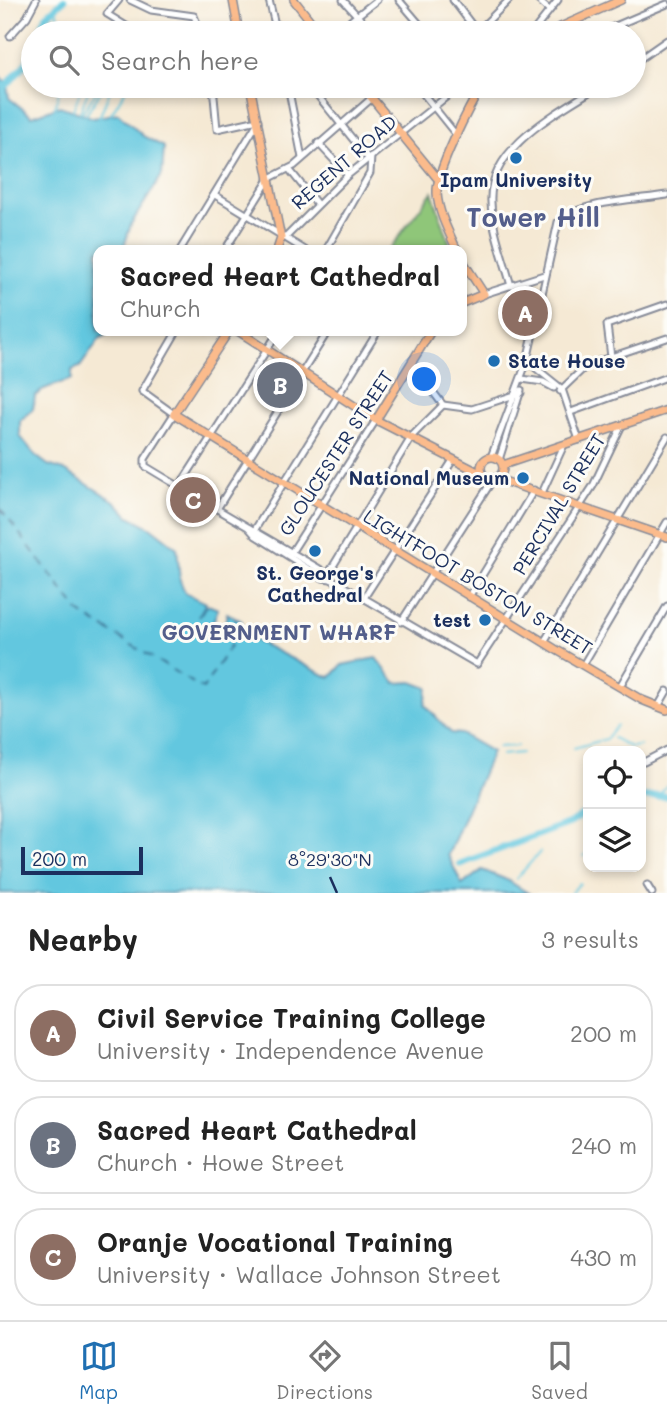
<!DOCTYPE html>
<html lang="en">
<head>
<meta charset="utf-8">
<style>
  :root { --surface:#fff; --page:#f2f2f2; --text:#222; --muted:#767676; --line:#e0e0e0; --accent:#1f6fb2 }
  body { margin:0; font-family:Mali,sans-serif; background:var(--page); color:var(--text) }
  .controls { position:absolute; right:21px; bottom:21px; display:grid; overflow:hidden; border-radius:14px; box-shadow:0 4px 10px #0003 }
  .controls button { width:63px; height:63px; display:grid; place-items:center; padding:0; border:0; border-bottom:2px solid var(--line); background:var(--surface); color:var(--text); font:35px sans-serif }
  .scale { position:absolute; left:21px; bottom:18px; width:122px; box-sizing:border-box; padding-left:7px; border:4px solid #1b2f5e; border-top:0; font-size:19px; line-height:24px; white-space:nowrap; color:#1b2f5e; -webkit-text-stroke:5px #fdfcf7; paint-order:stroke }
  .you { position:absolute; left:425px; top:380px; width:24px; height:24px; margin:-18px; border:5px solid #fff; border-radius:50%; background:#1a73e8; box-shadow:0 0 0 10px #1a73e833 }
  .badge { display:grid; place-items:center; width:46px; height:46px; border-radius:50%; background:var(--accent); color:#fff; font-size:23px; font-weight:700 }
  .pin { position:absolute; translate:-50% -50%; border:4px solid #fff; box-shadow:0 2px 7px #0006 }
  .popup { position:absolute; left:93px; top:245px; width:374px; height:91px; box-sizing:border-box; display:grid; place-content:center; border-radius:14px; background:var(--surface); filter:drop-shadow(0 2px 5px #0005); font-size:23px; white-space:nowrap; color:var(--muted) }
  .popup b { font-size:26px; color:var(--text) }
  .popup::after { content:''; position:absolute; left:50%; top:100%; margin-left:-14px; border:14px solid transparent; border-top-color:var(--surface) }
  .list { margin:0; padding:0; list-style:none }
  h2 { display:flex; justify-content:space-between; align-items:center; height:91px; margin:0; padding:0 28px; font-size:30px }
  h2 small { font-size:23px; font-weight:400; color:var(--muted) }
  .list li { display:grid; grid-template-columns:46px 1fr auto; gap:21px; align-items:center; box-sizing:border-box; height:98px; margin:0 14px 14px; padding:0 14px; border:2px solid var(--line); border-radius:28px }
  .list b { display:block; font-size:26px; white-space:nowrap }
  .list p { margin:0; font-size:23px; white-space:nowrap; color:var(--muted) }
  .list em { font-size:23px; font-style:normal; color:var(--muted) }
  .icon { flex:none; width:38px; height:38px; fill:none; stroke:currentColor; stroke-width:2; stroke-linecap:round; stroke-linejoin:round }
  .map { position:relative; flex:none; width:667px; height:893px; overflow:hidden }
  .search { position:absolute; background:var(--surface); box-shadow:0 4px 10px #0003; left:21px; right:21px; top:21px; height:77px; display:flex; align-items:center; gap:18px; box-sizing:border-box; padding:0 24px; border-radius:38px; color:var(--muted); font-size:26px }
  .sheet { height:427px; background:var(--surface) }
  nav { display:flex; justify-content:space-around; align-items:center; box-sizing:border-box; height:98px; border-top:2px solid var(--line); background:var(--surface); font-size:19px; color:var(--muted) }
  nav a { display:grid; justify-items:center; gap:4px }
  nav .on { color:var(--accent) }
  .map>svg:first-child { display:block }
  .green { fill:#8fc679; stroke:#557a6c; stroke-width:2 }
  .water { fill:#62c7df; stroke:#3e7b9e; stroke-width:2 }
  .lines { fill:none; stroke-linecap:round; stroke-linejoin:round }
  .stream { stroke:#62c7df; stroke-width:2 }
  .river { stroke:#62c7df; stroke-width:7 }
  .ferry { stroke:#305d85; stroke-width:2; stroke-dasharray:9 7; stroke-linecap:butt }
  .minor-casing { stroke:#888c99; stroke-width:9 }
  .major-casing { stroke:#888c99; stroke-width:10 }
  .minor { stroke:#fff; stroke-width:5 }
  .major { stroke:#fbbb8c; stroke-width:7 }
  .ticks { fill:none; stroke:#1b2f5e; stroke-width:2.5 }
  .poi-dot { fill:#1f6fb2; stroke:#fdfcf7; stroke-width:2.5 }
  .labels { text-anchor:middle; stroke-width:6; stroke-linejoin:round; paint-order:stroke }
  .street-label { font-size:19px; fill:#1b2f5e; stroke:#fdfcf7 }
  .poi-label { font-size:19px; font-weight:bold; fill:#1b2f5e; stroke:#fdfcf7 }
  .neighbourhood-label { font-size:21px; font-weight:bold; fill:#535e8b; stroke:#fdfcf7 }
  .district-label { font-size:26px; font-weight:bold; fill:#535e8b; stroke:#fdfcf7 }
  .ticks-label { font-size:18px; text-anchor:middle; fill:#1b2f5e; stroke:#fdfcf7; stroke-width:6; stroke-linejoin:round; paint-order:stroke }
</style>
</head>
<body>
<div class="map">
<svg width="667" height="893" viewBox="0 0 667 893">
  <rect width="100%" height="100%" fill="#fdfcf7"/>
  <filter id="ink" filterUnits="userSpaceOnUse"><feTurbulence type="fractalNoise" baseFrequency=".0143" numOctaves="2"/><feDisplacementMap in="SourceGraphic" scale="14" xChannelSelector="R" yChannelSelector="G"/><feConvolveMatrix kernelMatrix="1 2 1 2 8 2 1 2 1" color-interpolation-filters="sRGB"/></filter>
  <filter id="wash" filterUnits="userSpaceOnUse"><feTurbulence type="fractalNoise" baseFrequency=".00686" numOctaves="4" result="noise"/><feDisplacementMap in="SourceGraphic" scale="28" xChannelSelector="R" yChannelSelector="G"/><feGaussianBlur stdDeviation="1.57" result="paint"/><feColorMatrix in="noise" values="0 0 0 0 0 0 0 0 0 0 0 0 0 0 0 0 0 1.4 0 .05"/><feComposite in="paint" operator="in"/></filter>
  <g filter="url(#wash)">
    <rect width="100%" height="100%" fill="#f5e9d4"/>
    <!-- green -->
    <path class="green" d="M432,192L452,250H389Z"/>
    <!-- water -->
    <path class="water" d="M0,76L7,85L9,98L32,116L60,106L94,118L118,113L143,136L164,147L162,175L131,224L123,250H98V331H113L100,338L80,367L72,370V379L44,389L35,396L33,409L20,421V436L36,456L48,465L64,470L116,502L129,516L150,527L177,548L180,580L185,593L206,603L198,617L208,605L218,609L209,632L212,633L216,627L224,629L227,613L242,621V634L324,675L331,677L342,665L376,658L396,683L412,682L428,688L425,705L451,733L461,734L492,752L448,855L462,885L482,870L507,880L528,893H0Z"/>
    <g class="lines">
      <!-- stream -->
      <g class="stream">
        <path d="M55,8L63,27"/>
        <path d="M106,33L113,20"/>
        <path d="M116,33L121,24"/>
        <path d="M55,108L60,86"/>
        <path d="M73,110L82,86"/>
        <path d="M80,112L90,86"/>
        <path d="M82,113L100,86"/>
        <path d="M111,114L128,86"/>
        <path d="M86,115L104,86"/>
        <path d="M99,118L112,86"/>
        <path d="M613,738L630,747L640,746"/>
        <path d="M498,747L517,746"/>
        <path d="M574,748L606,739L617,725"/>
        <path d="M501,755L521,753"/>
        <path d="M647,796L661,793L667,785"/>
        <path d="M584,856L588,853"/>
        <path d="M516,879L540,852"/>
        <path d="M571,893L580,883"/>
      </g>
      <!-- river -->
      <g class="river">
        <path d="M40,33L46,16L64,0"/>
        <path d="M7,85L27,62L33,49"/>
        <path d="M641,797L667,796"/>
        <path d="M460,864L570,823L588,811"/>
      </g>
      <!-- ferry -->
      <path class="ferry" d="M0,508L80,613L203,689L233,641L236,618"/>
    </g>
  </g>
  <g filter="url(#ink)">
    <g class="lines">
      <defs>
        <g id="minor">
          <path d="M119,0L107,14L136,32"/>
          <path d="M130,0L151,10L194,16L201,33"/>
          <path d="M269,0L277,33"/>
          <path d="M343,0L373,33"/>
          <path d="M399,0L427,33"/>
          <path d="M453,0L478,33"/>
          <path d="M538,0L549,10"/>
          <path d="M477,32L509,0"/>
          <path d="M335,33L377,0"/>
          <path d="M532,33L558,0"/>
          <path d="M599,33L667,4"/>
          <path d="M10,36L27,17L36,0"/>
          <path d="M634,63L667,40"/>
          <path d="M213,86L217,129L258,120"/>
          <path d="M288,86L302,158"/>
          <path d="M310,86L368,158"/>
          <path d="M417,86L457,136"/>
          <path d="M318,143L348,175"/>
          <path d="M289,169L317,204"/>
          <path d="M268,179L294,166L372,98"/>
          <path d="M215,195L305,250"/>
          <path d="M285,238L348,175L460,86"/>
          <path d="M180,250L258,122"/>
          <path d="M225,250L268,181"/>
          <path d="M326,250L370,173L371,156"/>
          <path d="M511,286C504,259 492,230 491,202C488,147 559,112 599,86"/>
          <path d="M484,294L544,275"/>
          <path d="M177,331L142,391L174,414L145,459V466C206,503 267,538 328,574L331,579"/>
          <path d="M611,357L607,325L667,304"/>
          <path d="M527,361L562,389L579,440"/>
          <path d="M412,364L443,405"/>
          <path d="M522,379L543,382L554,388"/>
          <path d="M560,391L587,365L667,338"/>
          <path d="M443,405L472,409L521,393"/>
          <path d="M571,412L667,377"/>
          <path d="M491,457L527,361L558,222C580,201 637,200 667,195"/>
          <path d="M499,460L521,390"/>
          <path d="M179,487L279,331"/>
          <path d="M542,493L564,445"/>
          <path d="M217,509L328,331"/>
          <path d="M249,528L256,536L323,578L331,579L477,664L593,486L622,425"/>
          <path d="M254,531L378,331"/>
          <path d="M291,553L376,420"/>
          <path d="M327,576L412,436L443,405"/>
          <path d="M469,597L534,490"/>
          <path d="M364,598L453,460"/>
          <path d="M401,622L494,478"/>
          <path d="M544,642L667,437"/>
          <path d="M583,665L667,522"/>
          <path d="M620,686L667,606"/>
          <path d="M659,705L667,691"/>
          <path d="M644,762L667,750"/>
          <path d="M647,885L652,893"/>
        </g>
        <g id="major">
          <path d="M233,0L239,33"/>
          <path d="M294,0L320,33"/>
          <path d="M547,33L621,0"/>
          <path d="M250,86L281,238L277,250"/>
          <path d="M362,86L438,179"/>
          <path d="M457,250C449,233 438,212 437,193C435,173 470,105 482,86"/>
          <path d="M462,260L484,294L462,303"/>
          <path d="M229,331L174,414L555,649L642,700L667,710"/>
          <path d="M238,331L376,420L482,474"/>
          <path d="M376,420L431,331"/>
          <circle cx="492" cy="468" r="11"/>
          <path d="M503,465L667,410"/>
          <path d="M498,479L667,537"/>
        </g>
      </defs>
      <!-- minor casing -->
      <use href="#minor" class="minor-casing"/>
      <!-- major casing -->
      <use href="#major" class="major-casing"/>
      <!-- minor -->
      <use href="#minor" class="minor"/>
      <!-- major -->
      <use href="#major" class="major"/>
    </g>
  </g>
  <!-- ticks -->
  <path class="ticks" d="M330,877L337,893"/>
  <!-- markers -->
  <g class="poi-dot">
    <circle cx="516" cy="158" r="7"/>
    <circle cx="494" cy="361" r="7"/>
    <circle cx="523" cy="478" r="7"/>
    <circle cx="315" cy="551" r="7"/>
    <circle cx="485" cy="620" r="7"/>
  </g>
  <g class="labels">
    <!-- street labels -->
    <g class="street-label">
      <text transform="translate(344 162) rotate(-41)" y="7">REGENT ROAD</text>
      <text transform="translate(336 453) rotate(-57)" y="7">GLOUCESTER STREET</text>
      <text transform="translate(559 504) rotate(-59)" y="7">PERCIVAL STREET</text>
      <text transform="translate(478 582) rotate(31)" y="7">LIGHTFOOT BOSTON STREET</text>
    </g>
    <!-- poi labels -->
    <g class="poi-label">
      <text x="516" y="187">Ipam University</text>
      <text x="508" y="368" text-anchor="start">State House</text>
      <text x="509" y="485" text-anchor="end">National Museum</text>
      <text x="315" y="580">St. George's<tspan x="315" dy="22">Cathedral</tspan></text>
      <text x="471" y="627" text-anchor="end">test</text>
    </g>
    <!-- neighbourhood labels -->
    <g class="neighbourhood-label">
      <text x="279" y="640">GOVERNMENT WHARF</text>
    </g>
    <!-- district labels -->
    <g class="district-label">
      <text x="533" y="227">Tower Hill</text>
    </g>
  </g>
  <g class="ticks-label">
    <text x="330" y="866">8°29'30"N</text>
  </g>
</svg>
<div class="controls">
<button><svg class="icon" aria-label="locate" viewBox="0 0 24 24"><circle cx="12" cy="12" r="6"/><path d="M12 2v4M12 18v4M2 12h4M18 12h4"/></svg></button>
<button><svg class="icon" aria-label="layers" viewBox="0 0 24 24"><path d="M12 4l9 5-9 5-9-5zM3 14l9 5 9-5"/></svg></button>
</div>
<div class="scale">200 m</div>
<div class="you"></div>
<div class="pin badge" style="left:525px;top:313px;background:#8d6e63">A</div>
<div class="pin badge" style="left:280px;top:385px;background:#6b7280">B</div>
<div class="popup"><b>Sacred Heart Cathedral</b>Church</div>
<div class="pin badge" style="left:193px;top:500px;background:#8d6e63">C</div>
<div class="search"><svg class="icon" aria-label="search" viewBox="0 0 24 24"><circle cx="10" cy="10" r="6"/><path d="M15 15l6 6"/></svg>Search here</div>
</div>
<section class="sheet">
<h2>Nearby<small>3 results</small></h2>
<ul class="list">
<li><span class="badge" style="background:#8d6e63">A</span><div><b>Civil Service Training College</b><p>University · Independence Avenue</p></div><em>200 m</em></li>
<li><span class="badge" style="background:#6b7280">B</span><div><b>Sacred Heart Cathedral</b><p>Church · Howe Street</p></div><em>240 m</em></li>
<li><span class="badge" style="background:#8d6e63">C</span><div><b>Oranje Vocational Training</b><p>University · Wallace Johnson Street</p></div><em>430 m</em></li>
</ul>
</section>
<nav>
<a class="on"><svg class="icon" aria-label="map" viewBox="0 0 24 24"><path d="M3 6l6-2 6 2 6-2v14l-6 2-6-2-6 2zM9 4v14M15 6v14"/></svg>Map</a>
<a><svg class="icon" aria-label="directions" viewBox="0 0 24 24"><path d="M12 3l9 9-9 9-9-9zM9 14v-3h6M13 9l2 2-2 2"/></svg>Directions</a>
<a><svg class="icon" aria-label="saved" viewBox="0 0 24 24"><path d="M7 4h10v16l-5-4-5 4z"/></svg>Saved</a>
</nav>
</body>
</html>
